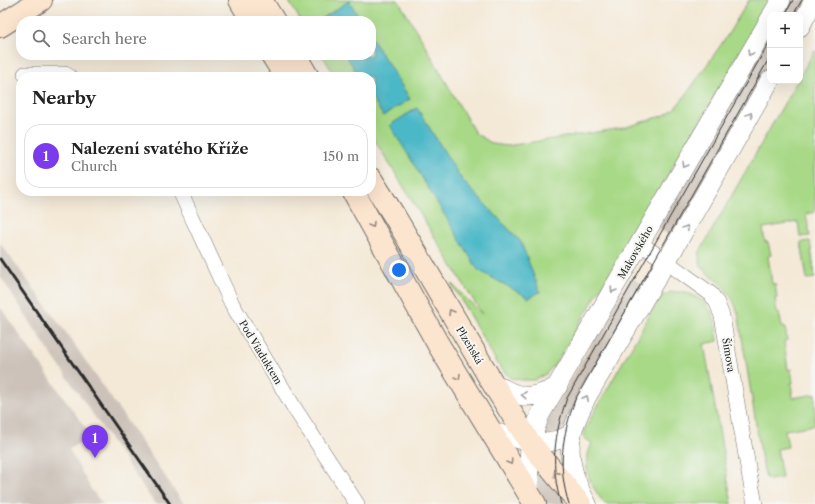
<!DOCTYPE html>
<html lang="en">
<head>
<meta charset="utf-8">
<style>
  :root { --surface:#fff; --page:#f6f6f6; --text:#222; --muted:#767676; --line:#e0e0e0; --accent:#7c3aed }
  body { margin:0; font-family:"Libre Caslon Text",serif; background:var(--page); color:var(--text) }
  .controls { position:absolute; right:12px; top:12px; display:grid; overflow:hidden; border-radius:8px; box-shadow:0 4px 16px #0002 }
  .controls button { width:36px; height:36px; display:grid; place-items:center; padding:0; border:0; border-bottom:1px solid var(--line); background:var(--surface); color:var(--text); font:20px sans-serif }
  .you { position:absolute; left:399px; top:270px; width:14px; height:14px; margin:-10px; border:3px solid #fff; border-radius:50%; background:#1a73e8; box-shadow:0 0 0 6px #1a73e833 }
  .badge { display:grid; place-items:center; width:26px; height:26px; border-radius:50%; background:var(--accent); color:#fff; font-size:13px; font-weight:700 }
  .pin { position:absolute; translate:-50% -33px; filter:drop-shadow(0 1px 2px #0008) }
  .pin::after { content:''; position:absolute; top:21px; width:14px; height:12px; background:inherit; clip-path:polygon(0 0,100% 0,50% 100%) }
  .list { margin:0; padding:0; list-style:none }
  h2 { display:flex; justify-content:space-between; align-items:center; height:52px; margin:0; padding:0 16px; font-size:17px }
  h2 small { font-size:13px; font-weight:400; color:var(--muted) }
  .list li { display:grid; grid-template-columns:26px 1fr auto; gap:12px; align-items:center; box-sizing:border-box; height:64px; margin:0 8px 8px; padding:0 8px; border:1px solid var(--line); border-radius:16px }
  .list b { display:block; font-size:15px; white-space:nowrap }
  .list p { margin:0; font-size:13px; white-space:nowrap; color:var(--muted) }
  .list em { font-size:13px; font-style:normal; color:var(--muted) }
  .icon { flex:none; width:22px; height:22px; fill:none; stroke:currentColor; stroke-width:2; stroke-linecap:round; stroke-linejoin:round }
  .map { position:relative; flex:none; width:815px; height:504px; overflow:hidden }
  .search { position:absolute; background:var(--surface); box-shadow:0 4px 16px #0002; left:16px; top:16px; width:360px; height:44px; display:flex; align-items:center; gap:10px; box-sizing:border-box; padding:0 14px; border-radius:16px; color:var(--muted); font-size:15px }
  .panel { position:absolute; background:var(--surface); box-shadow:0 4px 16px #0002; left:16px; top:72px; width:360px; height:124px; border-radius:16px }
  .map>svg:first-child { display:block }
  .industrial { fill:#ccc2b9 }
  .green { fill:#a8d987; stroke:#6a8259; fill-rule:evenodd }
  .water { fill:#4cb8c7; stroke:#3c7279 }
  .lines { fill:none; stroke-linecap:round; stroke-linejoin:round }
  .minor-casing { stroke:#716e67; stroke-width:16 }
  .tertiary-casing { stroke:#716e67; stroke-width:20 }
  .secondary-casing { stroke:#716e67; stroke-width:24 }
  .minor { stroke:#fff; stroke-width:15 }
  .tertiary { stroke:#fff; stroke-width:19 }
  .secondary { stroke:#fce5cf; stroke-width:22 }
  .tram { stroke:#2b2b2b; stroke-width:1 }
  .rail { stroke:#2b2b2b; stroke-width:3 }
  .oneway { stroke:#a0a0a0 }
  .oneway2 { stroke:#94887d }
  .labels { text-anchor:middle; stroke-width:4; stroke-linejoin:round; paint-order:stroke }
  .street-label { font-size:10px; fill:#2b2b2b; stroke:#f6f6f2 }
</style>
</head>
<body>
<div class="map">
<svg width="815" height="504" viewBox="0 0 815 504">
  <rect width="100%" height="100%" fill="#f6f6f2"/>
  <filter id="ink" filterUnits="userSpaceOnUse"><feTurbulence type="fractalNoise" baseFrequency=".025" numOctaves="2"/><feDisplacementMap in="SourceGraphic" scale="8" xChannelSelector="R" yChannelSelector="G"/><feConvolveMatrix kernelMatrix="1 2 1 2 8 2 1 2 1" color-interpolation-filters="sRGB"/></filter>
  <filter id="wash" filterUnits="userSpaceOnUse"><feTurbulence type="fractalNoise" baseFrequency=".012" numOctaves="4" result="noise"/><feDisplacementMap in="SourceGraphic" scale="16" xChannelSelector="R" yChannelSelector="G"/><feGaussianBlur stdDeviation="0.9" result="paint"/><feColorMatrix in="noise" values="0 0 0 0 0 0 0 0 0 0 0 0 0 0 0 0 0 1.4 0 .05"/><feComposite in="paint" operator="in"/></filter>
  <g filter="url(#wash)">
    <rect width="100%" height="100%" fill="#f4e9d7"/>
    <!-- industrial -->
    <g class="industrial">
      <path d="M788,0H807L799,15H780Z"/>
      <path d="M770,33V66L674,234L673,236L670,235L660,230L659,227Z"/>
      <path d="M0,243L67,334L184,504H155L47,348L0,276Z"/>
      <path d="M630,279H634L643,285L568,427L542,439L549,416Z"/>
      <path d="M0,307L91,436L69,449L92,491L103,504H0Z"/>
      <path d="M535,463L567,504H546L536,486Z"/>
    </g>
    <!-- green -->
    <g class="green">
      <path d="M288,0H398L422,40L475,133L493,144L507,146L623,128L665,115L675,108L686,95L727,36L749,0H772L556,363L546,374L535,380H522L510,378L499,366L451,283L482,314L371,134V96L384,115L410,99L371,37V21H361L349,1L323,18L325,21H301ZM417,108L462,180L521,242L539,292L390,125Z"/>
      <path d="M815,50V164L814,165L815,212L806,214L810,236L800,237L798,222L763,228L765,242H768L771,255L768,256L772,284H775L777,298H775L777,313L779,312L782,327H785L787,340L784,341L788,370L791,369L793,383H791L793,398L815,394V425L785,430L788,447L777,449L782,478L769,480L766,478L762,461L738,313C735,305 733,298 727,291C716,276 698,274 699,253L797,81H800V76Z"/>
      <path d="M322,55H346L359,77H336Z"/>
      <path d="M810,241L815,278L807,279L801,242Z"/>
      <path d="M671,292H687L703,301L711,311L715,321L718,341L704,344L732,504H605C595,492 584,474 587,458C588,453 590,448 592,443L584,438V430L660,297Z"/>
    </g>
    <!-- water -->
    <g class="water">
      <path d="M349,1L361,21H325L323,18Z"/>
      <path d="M371,37L410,99L383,116L371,96V77H359L346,55H371Z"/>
      <path d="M417,108L462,180L521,242L540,292L529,298L478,270L390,125Z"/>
    </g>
  </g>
  <g filter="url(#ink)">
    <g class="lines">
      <defs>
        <g id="minor">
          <path d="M25,74H65L70,77"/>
          <path d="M180,191L232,304L295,409L357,504"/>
          <path d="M640,243L711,294L717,303L722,316L749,473L755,504"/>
        </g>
        <g id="tertiary">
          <path d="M772,15L781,0"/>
          <path d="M800,27L814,0"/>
          <path d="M492,382C517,398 530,402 558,386"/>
          <path d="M491,431C522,440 541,450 572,434"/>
          <path d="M528,493L530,443L540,415L770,19"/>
          <path d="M587,504C575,482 566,458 572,433C575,421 581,410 586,398L666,262L770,80"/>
        </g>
        <g id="secondary">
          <path d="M240,0L252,21"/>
          <path d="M261,0L274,21"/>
          <path d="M0,26L41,0"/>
          <path d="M272,55L286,77"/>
          <path d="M295,55L308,77"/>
          <path d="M371,179L395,217L492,382L530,443L580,504"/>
          <path d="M353,191L438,344L535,504"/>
        </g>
      </defs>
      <!-- minor casing -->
      <use href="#minor" class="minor-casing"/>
      <!-- tertiary casing -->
      <use href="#tertiary" class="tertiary-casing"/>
      <!-- secondary casing -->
      <use href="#secondary" class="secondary-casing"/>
      <!-- minor -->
      <use href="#minor" class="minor"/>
      <!-- tertiary -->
      <use href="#tertiary" class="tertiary"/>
      <!-- secondary -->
      <use href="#secondary" class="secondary"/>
      <!-- tram -->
      <g class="tram">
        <path d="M785,15L793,0"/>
        <path d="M793,15L802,0"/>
        <path d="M561,504C550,466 554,434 567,398L770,41"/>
        <path d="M569,504C557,467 562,436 575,400L770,57"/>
      </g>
      <!-- rail -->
      <path class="rail" d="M0,259L170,504"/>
    </g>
    <!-- one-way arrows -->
    <defs><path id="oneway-chevron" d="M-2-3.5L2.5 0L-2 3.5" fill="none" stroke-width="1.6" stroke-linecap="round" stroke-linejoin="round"/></defs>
    <g class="oneway">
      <use href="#oneway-chevron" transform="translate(750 53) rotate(120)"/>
      <use href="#oneway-chevron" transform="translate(750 115) rotate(-60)"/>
      <use href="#oneway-chevron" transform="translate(685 165) rotate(120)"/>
      <use href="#oneway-chevron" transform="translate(686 228) rotate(-60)"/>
      <use href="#oneway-chevron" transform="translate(613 290) rotate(120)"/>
      <use href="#oneway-chevron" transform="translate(524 395) rotate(-176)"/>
      <use href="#oneway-chevron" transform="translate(586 398) rotate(-63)"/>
    </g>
    <g class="oneway2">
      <use href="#oneway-chevron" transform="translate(372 225) rotate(60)"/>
      <use href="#oneway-chevron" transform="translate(451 312) rotate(-121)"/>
      <use href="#oneway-chevron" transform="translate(458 377) rotate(59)"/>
      <use href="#oneway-chevron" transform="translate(510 462) rotate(59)"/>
      <use href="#oneway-chevron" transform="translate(556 474) rotate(-128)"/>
    </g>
  </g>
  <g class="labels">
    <!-- street labels -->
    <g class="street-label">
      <text transform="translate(635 252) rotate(-60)" y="4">Makovského</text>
      <text transform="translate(470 345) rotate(59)" y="4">Plzeňská</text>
      <text transform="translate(261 352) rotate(59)" y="4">Pod Viaduktem</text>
      <text transform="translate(729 355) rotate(81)" y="4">Šímova</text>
    </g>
  </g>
</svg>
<div class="controls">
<button>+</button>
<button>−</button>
</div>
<div class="you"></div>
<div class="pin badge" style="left:95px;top:458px">1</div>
<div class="search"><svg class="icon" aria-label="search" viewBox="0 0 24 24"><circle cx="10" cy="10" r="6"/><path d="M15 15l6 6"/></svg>Search here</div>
<section class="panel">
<h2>Nearby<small></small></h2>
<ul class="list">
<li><span class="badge">1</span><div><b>Nalezení svatého Kříže</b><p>Church</p></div><em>150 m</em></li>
</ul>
</section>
</div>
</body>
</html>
